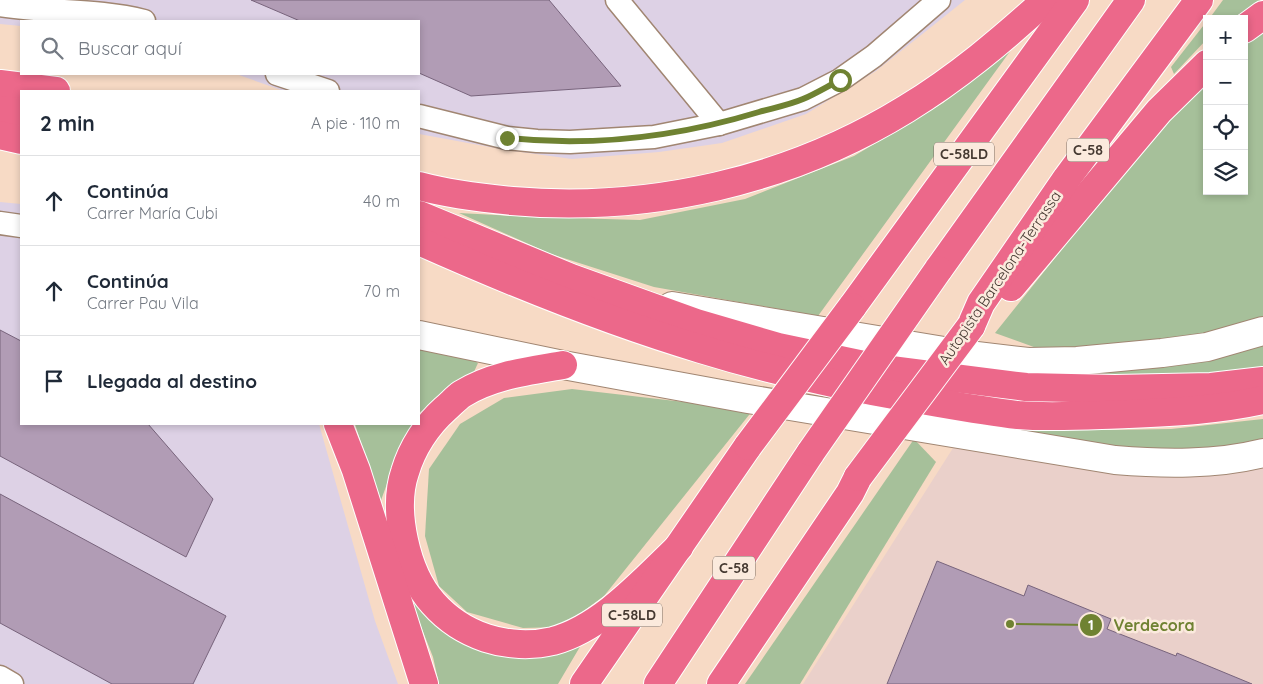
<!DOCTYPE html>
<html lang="es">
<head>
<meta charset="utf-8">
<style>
  :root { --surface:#fff; --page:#f2f2f3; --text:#1f2937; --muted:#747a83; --line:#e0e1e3 }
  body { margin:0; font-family:Quicksand,sans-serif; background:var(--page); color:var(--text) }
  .controls { position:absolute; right:15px; top:15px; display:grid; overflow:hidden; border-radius:0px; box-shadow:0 2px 8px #0003 }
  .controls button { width:45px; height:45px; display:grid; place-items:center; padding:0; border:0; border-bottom:1px solid var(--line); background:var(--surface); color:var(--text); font:25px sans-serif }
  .stop { position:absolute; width:15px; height:15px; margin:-11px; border:4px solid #6f8232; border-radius:50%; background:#fff }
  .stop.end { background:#6f8232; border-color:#fff; box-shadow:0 1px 5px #0008 }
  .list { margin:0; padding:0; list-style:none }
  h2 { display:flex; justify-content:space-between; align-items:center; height:65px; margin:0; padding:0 20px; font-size:21px }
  h2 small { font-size:16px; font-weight:400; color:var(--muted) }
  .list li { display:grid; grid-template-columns:32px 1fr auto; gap:15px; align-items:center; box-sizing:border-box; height:90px; padding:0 20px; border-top:1px solid var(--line) }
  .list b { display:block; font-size:19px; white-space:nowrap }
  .list p { margin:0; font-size:16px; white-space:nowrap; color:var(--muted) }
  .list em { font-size:16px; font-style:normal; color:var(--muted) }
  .icon { flex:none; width:28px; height:28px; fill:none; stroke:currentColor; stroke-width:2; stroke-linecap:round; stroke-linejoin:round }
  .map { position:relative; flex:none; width:1263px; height:684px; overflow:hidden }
  .search { position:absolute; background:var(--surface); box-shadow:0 2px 8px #0003; left:20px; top:20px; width:400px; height:55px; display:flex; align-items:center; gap:12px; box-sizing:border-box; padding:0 18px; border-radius:0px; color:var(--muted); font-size:19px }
  .panel { position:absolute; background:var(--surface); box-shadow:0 2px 8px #0003; left:20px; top:90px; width:400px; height:335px; border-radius:0px }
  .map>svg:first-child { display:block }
  .commercial { fill:#ead0ca }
  .industrial { fill:#ddd1e5 }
  .green { fill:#a6c09a }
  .building { fill:#b19cb5; stroke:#78647c }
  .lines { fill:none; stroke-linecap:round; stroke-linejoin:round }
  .minor-casing { stroke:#a18672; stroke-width:25 }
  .tertiary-casing { stroke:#a18672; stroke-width:30 }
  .motorway-casing { stroke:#fff; stroke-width:30 }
  .minor { stroke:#fff; stroke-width:22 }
  .tertiary { stroke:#fff; stroke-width:28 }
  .motorway { stroke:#ec688a; stroke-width:28 }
  .motorway-bridge-casing { stroke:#fff; stroke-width:30; stroke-linecap:butt }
  .motorway-bridge { stroke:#ec688a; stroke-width:28 }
  .route { stroke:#6f8232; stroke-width:6 }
  .labels { text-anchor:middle; stroke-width:5; stroke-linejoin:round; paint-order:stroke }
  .shield { fill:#fbeadd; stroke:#7c6e65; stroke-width:1 }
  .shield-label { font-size:14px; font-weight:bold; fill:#453931 }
  .street-label { font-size:15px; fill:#453931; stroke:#fbeadd }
  .leader { fill:none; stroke:#6f8232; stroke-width:2 }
  .callout-dot { fill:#6f8232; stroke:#fbeadd; stroke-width:2 }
  .mark-label { font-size:15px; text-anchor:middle; font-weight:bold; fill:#fff }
  .callout-label { font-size:16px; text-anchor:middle; font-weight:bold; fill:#6f8232; stroke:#fbeadd; stroke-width:5; stroke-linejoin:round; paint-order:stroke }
</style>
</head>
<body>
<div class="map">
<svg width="1263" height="684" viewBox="0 0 1263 684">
  <rect width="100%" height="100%" fill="#f7dac5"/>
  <!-- commercial -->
  <path class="commercial" d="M953,448L1119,472L1263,463V684H803Z"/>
  <!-- industrial -->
  <g class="industrial">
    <path d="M0,0H965L876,71L806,114L722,143L659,152L572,159L506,150L419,134V91H284L236,74H419V21H21V26L0,24Z"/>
    <path d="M0,202L21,204V424H319L375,621L398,684H0Z"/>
  </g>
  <!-- green -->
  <g class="green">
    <path d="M1223,0H1261L1232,19H1209Z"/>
    <path d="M1207,21V39L1174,74L1171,67Z"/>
    <path d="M1263,31V318L1226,329L1185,339L1042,350L995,333L1079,228L1184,104L1207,82V191H1244V45Z"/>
    <path d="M1011,50L818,316L654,287L551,254L459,213L535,217L640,220L745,199L854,156L943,103Z"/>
    <path d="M1263,339V369L1207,375L1060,376Z"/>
    <path d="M419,346L467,357L478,363L473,374L419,413Z"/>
    <path d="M572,389L753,410L604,596L562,627L523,628L467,612L439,586L425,536L429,469L460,424L504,398Z"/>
    <path d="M958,419L1110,430L1171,429L1263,419V441L1192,452L1095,449Z"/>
    <path d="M355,424H413L400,448L380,503Z"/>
    <path d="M914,439L936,462L800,684H745Z"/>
    <path d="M409,596L451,633L513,657L581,645L558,684H439L433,657Z"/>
  </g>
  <!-- building -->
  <g class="building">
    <path d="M251,0H549L621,86L471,96L419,73V21H300Z"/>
    <path d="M0,330L21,341V424H148L213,499L186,557L0,456Z"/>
    <path d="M0,494L226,616L193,684H112L0,623Z"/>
    <path d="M937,561L1024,596L1028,585L1111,619L1107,629L1176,656L1177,653L1252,684H887Z"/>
  </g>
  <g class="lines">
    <defs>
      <g id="minor">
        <path d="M617,0L719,124"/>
        <path d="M0,5C48,13 97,9 144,21"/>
        <path d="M277,74L328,91"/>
        <path d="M419,116L507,138L537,141L570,142L654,137L719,124L803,99L840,80L874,56L939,0"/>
        <path d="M0,223L21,226"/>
        <path d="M0,677L12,684"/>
      </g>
      <g id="tertiary">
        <path d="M672,306L968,355L1028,362L1077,361L1162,353L1207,347L1263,331"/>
        <path d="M419,335L563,365L748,399L1115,460C1164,464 1215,465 1263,453"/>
      </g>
      <g id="motorway">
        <path d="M1244,29L1263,15"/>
        <path d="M0,84L56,91"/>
        <path d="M0,110L21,112"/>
        <path d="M0,135L21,140"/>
        <path d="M419,186C449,194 481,198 512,201C649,213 789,181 906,109C957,78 1002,40 1046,0"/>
        <path d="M419,215L571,278L696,323L778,347L883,369L1026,387L1115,389L1211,387L1263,381"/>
        <path d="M419,241C511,282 604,320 701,349C769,370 840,386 910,398C946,404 982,411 1018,415C1054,418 1092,415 1128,414C1173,412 1219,410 1263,400"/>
        <path d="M938,270L1131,0"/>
        <path d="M1011,287L1159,111L1207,64"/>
        <path d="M852,307L1075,0"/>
        <path d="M971,326L981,303L1067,178L1199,0"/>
        <path d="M563,365C529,371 493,375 462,394C456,398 451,404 445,409C427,425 412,448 405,472C392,510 406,573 433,603C448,620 465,631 486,638C507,645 532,646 553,641C602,628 644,580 679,547"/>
        <path d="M338,424L356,470L424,684"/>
        <path d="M584,684L748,446"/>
        <path d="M658,684L811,452"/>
        <path d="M721,684L850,493L858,477"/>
      </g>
    </defs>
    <!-- minor casing -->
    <use href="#minor" class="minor-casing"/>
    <!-- tertiary casing -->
    <use href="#tertiary" class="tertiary-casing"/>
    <!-- motorway casing -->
    <use href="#motorway" class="motorway-casing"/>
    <!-- minor -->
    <use href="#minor" class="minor"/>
    <!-- tertiary -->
    <use href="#tertiary" class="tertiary"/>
    <!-- motorway -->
    <use href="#motorway" class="motorway"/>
    <defs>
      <g id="motorway-bridge">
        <path d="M748,446L852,307"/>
        <path d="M811,452L938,270"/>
        <path d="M858,477L971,326"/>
      </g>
    </defs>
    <!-- motorway-bridge casing -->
    <use href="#motorway-bridge" class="motorway-bridge-casing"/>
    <!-- motorway-bridge -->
    <use href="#motorway-bridge" class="motorway-bridge"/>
  </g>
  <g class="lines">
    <!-- route -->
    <path class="route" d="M507,138C592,147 677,137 759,112C773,108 789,105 803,99C815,94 828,86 840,80"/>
  </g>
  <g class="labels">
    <!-- shield labels -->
    <g class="shield">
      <rect x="1067" y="138.5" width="42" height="23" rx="4"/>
      <rect x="934" y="142.5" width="60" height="23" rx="4"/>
      <rect x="713" y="556.5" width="42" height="23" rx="4"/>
      <rect x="602" y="603.5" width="60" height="23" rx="4"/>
    </g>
    <g class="shield-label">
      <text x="1088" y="155">C-58</text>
      <text x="964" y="159">C-58LD</text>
      <text x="734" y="573">C-58</text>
      <text x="632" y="620">C-58LD</text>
    </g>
    <!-- street labels -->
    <g class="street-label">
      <text transform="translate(1000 278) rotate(-56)" y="5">Autopista Barcelona-Terrassa</text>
    </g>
  </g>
  <!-- callouts -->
  <path class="leader" d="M1010 624L1091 625"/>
  <g class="callout-dot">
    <circle cx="1010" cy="624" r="5"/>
    <circle cx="1091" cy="625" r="12"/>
  </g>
  <g class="mark-label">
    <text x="1091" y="630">1</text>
  </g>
  <g class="callout-label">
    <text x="1154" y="631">Verdecora</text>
  </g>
</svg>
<div class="controls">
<button>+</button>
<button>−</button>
<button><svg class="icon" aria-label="locate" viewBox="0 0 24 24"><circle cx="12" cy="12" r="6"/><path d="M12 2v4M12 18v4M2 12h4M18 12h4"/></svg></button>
<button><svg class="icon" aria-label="layers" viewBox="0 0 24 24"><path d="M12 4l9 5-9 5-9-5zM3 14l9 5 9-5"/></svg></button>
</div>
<div class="stop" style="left:840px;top:80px"></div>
<div class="stop end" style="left:507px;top:138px"></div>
<div class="search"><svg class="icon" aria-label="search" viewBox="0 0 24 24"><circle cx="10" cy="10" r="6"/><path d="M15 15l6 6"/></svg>Buscar aquí</div>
<section class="panel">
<h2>2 min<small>A pie · 110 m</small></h2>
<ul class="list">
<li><svg class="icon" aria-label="ahead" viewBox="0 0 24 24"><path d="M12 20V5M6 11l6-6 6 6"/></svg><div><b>Continúa</b><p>Carrer María Cubi</p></div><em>40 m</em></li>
<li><svg class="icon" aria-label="ahead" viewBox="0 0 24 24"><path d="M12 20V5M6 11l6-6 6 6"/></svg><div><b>Continúa</b><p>Carrer Pau Vila</p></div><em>70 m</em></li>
<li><svg class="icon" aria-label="arrive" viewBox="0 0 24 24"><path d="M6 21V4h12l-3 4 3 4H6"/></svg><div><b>Llegada al destino</b></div></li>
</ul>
</section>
</div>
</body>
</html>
